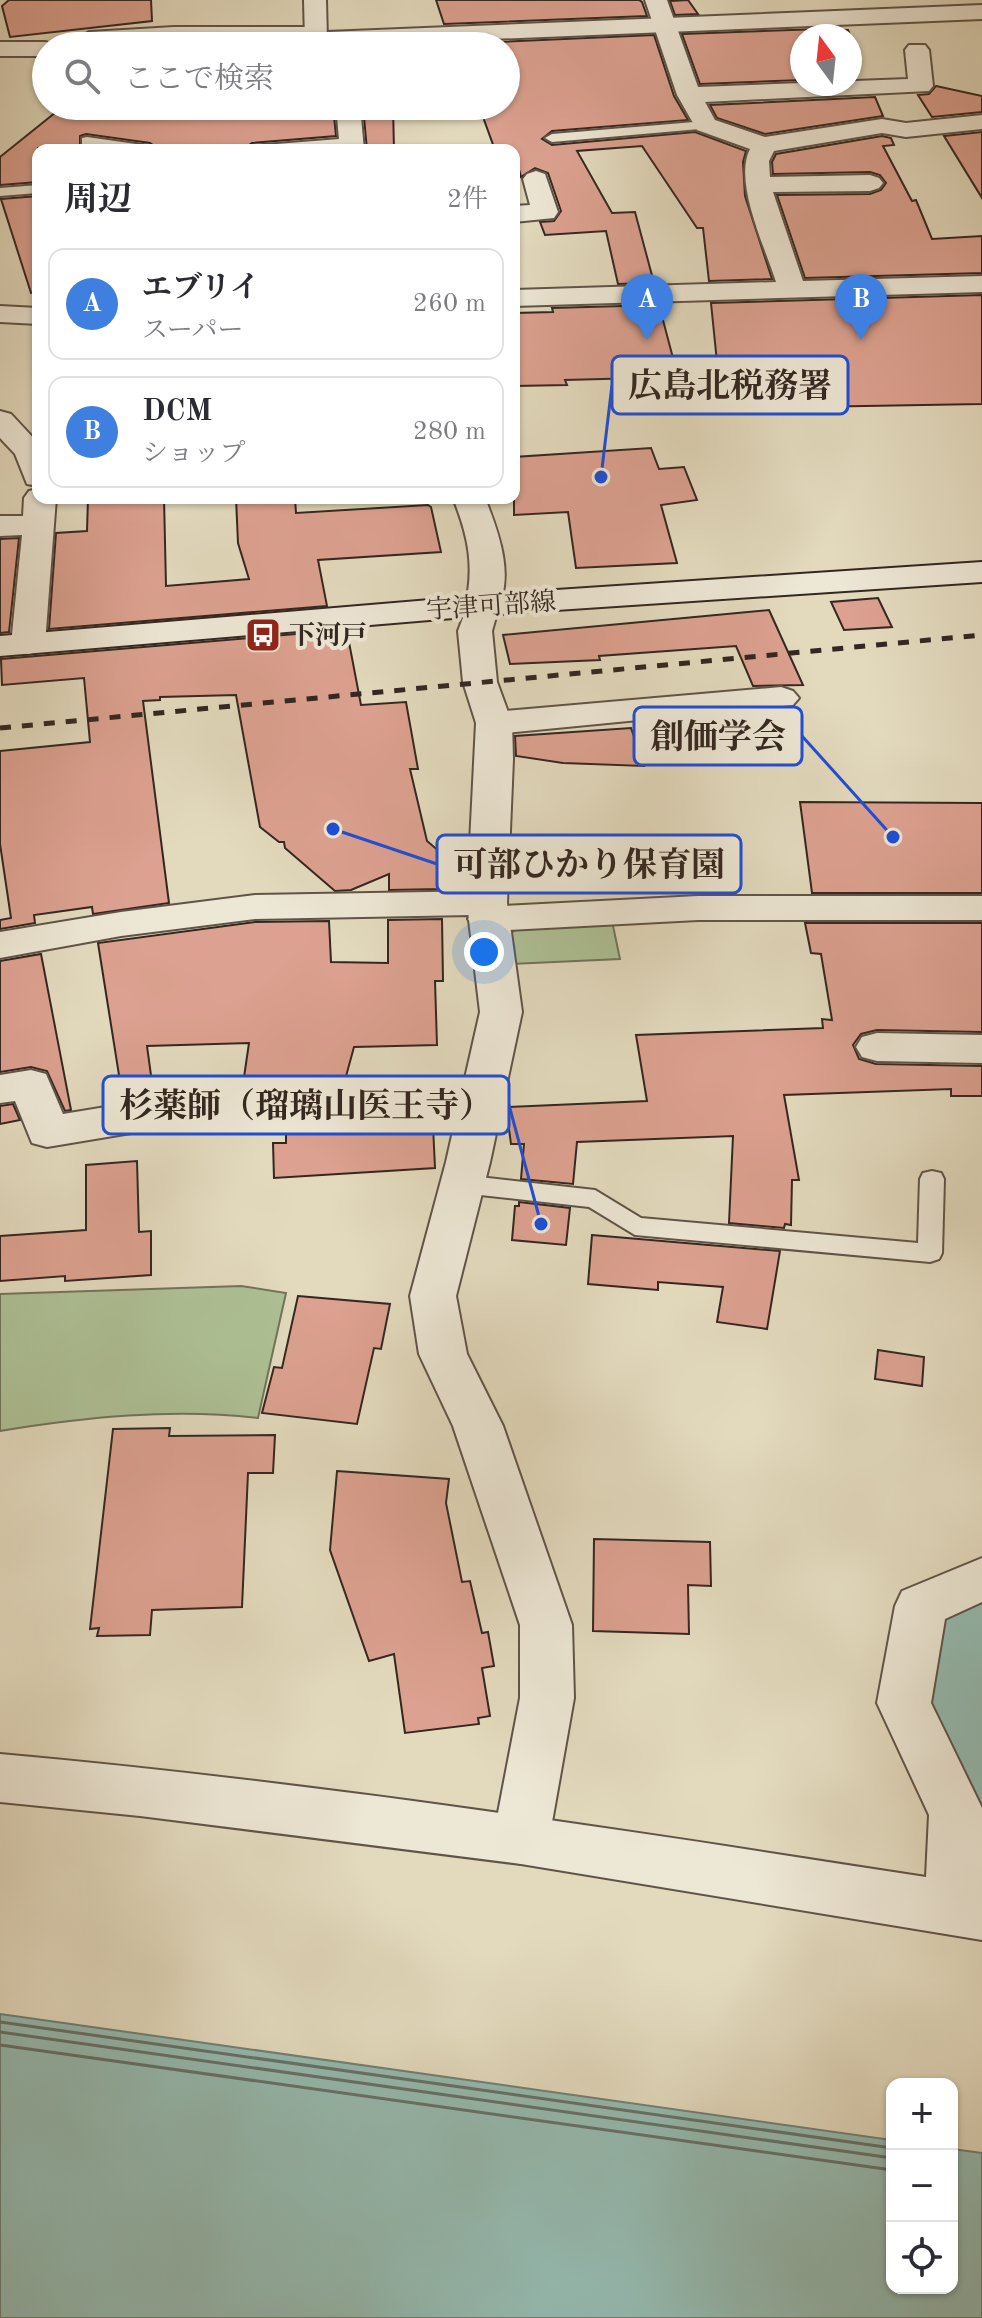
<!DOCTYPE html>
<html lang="ja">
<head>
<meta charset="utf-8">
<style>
  :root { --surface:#fff; --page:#f2f2f3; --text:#2b2b33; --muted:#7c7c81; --line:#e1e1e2; --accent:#8f2418 }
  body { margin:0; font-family:"Old Standard TT","Noto Serif JP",serif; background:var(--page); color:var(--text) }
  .controls { position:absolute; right:24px; bottom:24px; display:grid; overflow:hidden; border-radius:16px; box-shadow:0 2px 6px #0004 }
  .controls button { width:72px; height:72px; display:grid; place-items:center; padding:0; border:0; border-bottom:2px solid var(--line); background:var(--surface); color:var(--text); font:40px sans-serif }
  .compass { position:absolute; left:790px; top:24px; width:72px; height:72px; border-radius:50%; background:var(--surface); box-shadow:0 2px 6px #0004; rotate:345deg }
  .you { position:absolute; left:484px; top:952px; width:28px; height:28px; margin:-20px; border:6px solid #fff; border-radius:50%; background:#1a73e8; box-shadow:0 0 0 12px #1a73e833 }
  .badge { display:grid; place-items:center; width:52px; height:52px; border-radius:50%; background:var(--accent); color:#fff; font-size:26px; font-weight:700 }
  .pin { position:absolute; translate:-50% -66px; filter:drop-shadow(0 2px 4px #0008) }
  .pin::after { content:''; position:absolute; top:42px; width:28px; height:24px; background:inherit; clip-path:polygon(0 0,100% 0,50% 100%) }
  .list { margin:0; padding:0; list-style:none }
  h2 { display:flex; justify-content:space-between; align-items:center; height:104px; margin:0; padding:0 32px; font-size:34px }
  h2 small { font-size:26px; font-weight:400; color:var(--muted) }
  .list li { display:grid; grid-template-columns:52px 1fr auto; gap:24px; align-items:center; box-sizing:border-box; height:112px; margin:0 16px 16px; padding:0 16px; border:2px solid var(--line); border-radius:16px }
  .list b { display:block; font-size:30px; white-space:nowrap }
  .list p { margin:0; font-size:26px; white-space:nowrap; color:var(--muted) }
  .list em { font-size:26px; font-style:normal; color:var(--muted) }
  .icon { flex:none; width:44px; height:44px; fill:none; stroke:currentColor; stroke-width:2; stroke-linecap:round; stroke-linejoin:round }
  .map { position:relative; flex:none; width:982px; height:2318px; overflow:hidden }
  .search { position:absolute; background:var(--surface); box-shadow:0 2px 6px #0004; left:32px; top:32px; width:488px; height:88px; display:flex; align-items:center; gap:20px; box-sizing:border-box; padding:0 28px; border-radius:44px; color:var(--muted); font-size:30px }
  .panel { position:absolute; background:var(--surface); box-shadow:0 2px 6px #0004; left:32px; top:144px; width:488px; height:360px; border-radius:16px }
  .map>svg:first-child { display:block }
  .green { fill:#aec196; stroke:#71745b; stroke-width:2 }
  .water { fill:#95bbb1; stroke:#6e8077; stroke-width:2 }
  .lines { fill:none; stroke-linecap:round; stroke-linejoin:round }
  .shore { stroke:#647168; stroke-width:3 }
  .river { fill:#95bbb1; fill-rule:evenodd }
  .building { fill:#dca190; stroke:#342720; stroke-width:2 }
  .service-casing { stroke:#605448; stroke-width:4 }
  .minor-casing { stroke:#605448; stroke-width:4 }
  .tertiary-casing { stroke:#605448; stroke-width:4 }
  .secondary-casing { stroke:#342720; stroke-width:4 }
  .service { fill:#ede7d5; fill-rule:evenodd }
  .minor { fill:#ede7d5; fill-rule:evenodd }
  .tertiary { fill:#ede7d5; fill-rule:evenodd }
  .secondary { fill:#ede7d5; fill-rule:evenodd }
  .rail { stroke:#342720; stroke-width:5; stroke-dasharray:11 11; stroke-linecap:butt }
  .labels { text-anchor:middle; stroke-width:8; stroke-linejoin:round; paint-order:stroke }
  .far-street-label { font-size:26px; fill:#342720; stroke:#ede7d5 }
  .far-poi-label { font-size:26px; font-weight:bold; fill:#342720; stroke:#ede7d5; text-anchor:start }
  .leader { fill:none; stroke:#1d4ed8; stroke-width:3 }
  .callout-dot { fill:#1d4ed8; stroke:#ede7d5; stroke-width:3 }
  .callout { fill:#ede7d5; stroke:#1d4ed8; stroke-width:3 }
  .callout-label { font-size:34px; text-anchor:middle; font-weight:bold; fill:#342720 }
</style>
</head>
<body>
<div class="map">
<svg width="982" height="2318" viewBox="0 0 982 2318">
  <rect width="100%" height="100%" fill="#e3dabe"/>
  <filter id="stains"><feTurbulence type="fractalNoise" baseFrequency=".0025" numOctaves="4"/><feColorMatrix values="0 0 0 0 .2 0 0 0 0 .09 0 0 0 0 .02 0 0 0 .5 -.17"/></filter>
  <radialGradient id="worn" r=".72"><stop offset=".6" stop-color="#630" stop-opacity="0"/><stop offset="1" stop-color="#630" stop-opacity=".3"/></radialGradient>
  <!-- green -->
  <g class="green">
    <path d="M612,921L620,959L511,964L507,937L518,927Z"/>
    <path d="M241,1286L286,1293L258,1418C173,1408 84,1417 0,1431V1294Z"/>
  </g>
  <!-- water -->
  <path class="water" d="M0,2014L892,2140V2288H952V2149L982,2153V2318H0Z"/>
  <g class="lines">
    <!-- shore -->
    <g class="shore">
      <path d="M0,2022L892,2148"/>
      <path d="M0,2032L892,2158"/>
      <path d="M0,2045L892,2170"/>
    </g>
    <!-- river -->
    <path class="river" d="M982,1569V1836L950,1825L937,1797L895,1674L903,1626L915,1601L953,1579Z"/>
  </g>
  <!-- building -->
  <g class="building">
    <path d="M9,0H151L152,21L10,37L2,6Z"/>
    <path d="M436,0H639L642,2L647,16L444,24Z"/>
    <path d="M688,0L698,14L675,15L670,1Z"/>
    <path d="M821,29L848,30L860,60L850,61V36H802V80L700,84L682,34Z"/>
    <path d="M654,35L674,96L688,120L552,131L542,139L552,145L695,132L746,151L743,162L745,196L772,279L709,281L703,228H697L642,146L577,151L612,213L635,212L654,283L618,284L606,231L545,235L540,222L554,221L561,211L548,173L535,168L521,177L514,150H495L479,106H506V46L451,44Z"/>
    <path d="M936,86L982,96V112L932,117L918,95L929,94Z"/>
    <path d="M875,97L883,116L765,134L717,118L710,105Z"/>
    <path d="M232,106H333L336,136L252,143L242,150H160L150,143L86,134L80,136V146L101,150L38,148V182L0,185V157L61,108L148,107L147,112Z"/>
    <path d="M363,106H393L394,150H367Z"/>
    <path d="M982,132V198L944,136Z"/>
    <path d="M882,136L891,138L894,145L883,146L912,201L916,200L932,239L982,236V273L805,278L777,195L870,194L881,190L886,183L880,175L870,172L773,174L772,162L776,154Z"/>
    <path d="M38,196V292L31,293L1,199Z"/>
    <path d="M982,295V404L742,408L734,382H719L711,303Z"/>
    <path d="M659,305L678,377L565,380L567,385L514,386V313L553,312L552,308Z"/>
    <path d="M651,448L659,469L684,467L697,500L661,505L677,563L576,568L568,512L514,515V457Z"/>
    <path d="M88,498H164L166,586L249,579L238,543L236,498H295L296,513L428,505L431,507L441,552L318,560L327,606L49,629L56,533L87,531Z"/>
    <path d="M19,538L9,632L0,633V539Z"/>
    <path d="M878,598L892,627L844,630L831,602Z"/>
    <path d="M769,610L803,685L753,686L736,646L599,656L600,660L510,664L503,635Z"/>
    <path d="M332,631L333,638L348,637L361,705L406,702L418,769H410L427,841L453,863L441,869V889L389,890V874L351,890L335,891L285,848L284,842H279L260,827L236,695L160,697V700L143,701L169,903L93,914L92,907L34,915L35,923L0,929V920L11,918L0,844V751L90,742L84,678L2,685L1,659Z"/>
    <path d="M631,728L644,766L563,763L516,756L515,736Z"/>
    <path d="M800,802L982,803V893H812Z"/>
    <path d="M442,919L443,981H435L437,1045L354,1047L342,1091L285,1092V1084H243L249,1043L147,1046L153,1090L122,1094L98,943L255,922L329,921L331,962L388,963V920Z"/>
    <path d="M805,923H982V1032L877,1030L861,1034L853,1045L859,1059L876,1064L982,1066V1096H951V1089L784,1095L799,1180H792L791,1225L785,1224L784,1228L729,1223L733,1136L577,1142L573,1184L521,1179L524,1144H511L506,1107L647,1101L636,1035L823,1028L822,1019L832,1020L821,954L811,953Z"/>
    <path d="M41,954L71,1110L65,1111L47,1071L31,1067L0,1072V961Z"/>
    <path d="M13,1104L20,1120L0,1124V1106Z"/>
    <path d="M433,1126L435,1168L274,1178L273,1143H286V1128Z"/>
    <path d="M137,1161L139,1232L151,1231V1275L65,1281V1276L0,1281V1236L86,1230V1165Z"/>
    <path d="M519,1202L570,1208L566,1245L512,1240L515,1206H519Z"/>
    <path d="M592,1235L780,1251L767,1329L717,1322L723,1287L658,1282V1290L588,1284Z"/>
    <path d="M298,1296L390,1304L381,1349L374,1348L357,1424L262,1413L274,1367L282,1368Z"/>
    <path d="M878,1350L924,1357L922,1386L875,1379Z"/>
    <path d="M170,1428L169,1436L275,1435L273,1473H248L242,1607L152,1610L150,1635L97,1636L99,1628L90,1629L113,1429Z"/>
    <path d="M337,1471L449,1479L446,1503L462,1582L470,1581L482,1633L488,1632L494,1666L482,1668L490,1716L478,1718L479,1724L405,1733L394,1654L369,1661L330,1550Z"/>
    <path d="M594,1539L710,1542L711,1586L688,1585L689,1634L593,1631Z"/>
  </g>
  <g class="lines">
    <defs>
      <g id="service">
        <path d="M319,27V33L315,34L117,37L96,39V46H84L83,36L89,32L174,27Z"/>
        <path d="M706,121L711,122V128L552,142L545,138L552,134Z"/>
        <path d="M87,137L150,146L157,150H121L82,144V138Z"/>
        <path d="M352,138L357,139V145L303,150H245L252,146Z"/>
        <path d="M38,185V193L0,196V188Z"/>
        <path d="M932,1171L941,1173L944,1179L942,1253L939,1259L930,1262L635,1235L589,1207L462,1193L453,1190L450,1184L453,1178L462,1175L595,1190L641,1218L918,1243L920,1179L923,1173Z"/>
      </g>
      <g id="minor">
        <path d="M304,0H326L327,41L324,46H308L305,41Z"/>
        <path d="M645,0H667L698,87L908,79L905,50L909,45H925L929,50L933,86L929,91L705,102L715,120L765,137L882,119L906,123L982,115V129L906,137L882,133L774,151L769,161L770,177L870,175L879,178L883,183L879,188L870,191L773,192L803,281L982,276V292L514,306V290L776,282C765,247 733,181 750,149L697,130L677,95Z"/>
        <path d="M336,106H360L364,150H340Z"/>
        <path d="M536,171L545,174L558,212L554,218L514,222V206L530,205L523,179L527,174Z"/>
        <path d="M0,306L38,308V324L0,322Z"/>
        <path d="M0,411L11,414L38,443V486L27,484L15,454L0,438Z"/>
        <path d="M38,489V498H56L45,644L40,651L28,654L16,651L11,644L22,535L0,536V516H23L24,498L29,491Z"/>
        <path d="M453,498H485C498,531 517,580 494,613L482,616L470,613L465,606C475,567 468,535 453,498Z"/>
        <path d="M781,687L793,691L799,698L793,705L494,734L481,731L476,723L481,715L494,712Z"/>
        <path d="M487,891L501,894L507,903L505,906L698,896H982V920H698L488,931L474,928L468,919L471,915L255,919L121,936L0,958V932L121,912L255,895Z"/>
        <path d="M877,1033L982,1035V1063L877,1061L862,1057L856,1047L862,1037Z"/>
        <path d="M31,1070L46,1074L63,1114L167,1097L480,1092L495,1097L502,1107L495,1117L480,1122L167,1127L47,1147L32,1143L15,1101L0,1103V1075Z"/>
        <path d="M982,1558V1602L945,1619L931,1703L982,1808V1940L521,1864L140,1816L0,1802V1754C311,1782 618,1829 926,1877L929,1815L877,1703L895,1606L902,1591Z"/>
      </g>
      <g id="tertiary">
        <path d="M982,5V19L323,46H145L148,41L156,39Z"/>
        <path d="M0,42H46L55,46H46V56H0Z"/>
        <path d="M482,596L494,599L499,606L492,631L497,682L512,723L513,759L507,903L522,1012L490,1162L456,1296L467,1354L503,1426L572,1625L574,1698L549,1839L541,1857L521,1864L501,1857L493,1839L520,1698V1625L453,1426L419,1354L410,1296L446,1162L480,1012L467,903L476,723L463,682L458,631L470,599Z"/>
      </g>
      <path id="secondary" d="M982,562V582L526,612L0,656V636L526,592Z"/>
    </defs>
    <!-- service casing -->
    <use href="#service" class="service-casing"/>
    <!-- minor casing -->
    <use href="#minor" class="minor-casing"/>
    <!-- tertiary casing -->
    <use href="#tertiary" class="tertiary-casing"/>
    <!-- secondary casing -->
    <use href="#secondary" class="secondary-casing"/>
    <!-- service -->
    <use href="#service" class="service"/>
    <!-- minor -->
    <use href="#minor" class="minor"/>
    <!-- tertiary -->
    <use href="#tertiary" class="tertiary"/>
    <!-- secondary -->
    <use href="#secondary" class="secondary"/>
    <!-- rail -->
    <path class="rail" d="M0,728L982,635"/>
  </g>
  <!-- icons -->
  <defs>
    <symbol id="bus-square" viewBox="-11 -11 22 22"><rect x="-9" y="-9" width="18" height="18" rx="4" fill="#8f2418" stroke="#ede7d5"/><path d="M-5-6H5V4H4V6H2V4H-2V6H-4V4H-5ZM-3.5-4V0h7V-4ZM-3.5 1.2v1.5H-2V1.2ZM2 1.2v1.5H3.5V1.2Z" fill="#fff"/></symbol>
  </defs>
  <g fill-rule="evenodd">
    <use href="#bus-square" x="243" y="615" width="40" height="40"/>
  </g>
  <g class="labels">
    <!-- far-street labels -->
    <g class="far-street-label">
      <text transform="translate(491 605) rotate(-4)" y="9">宇津可部線</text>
    </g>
    <!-- far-poi labels -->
    <g class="far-poi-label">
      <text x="289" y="644">下河戸</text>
    </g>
  </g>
  <!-- callouts -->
  <path class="leader" d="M601 477L612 385M893 837L802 736M333 829L437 864M541 1224L509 1105"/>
  <g class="callout-dot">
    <circle cx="601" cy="477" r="8"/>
    <circle cx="893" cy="837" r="8"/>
    <circle cx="333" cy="829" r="8"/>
    <circle cx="541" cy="1224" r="8"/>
  </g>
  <g class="callout">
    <rect x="612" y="356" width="236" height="58" rx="8"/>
    <rect x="634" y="707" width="168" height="58" rx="8"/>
    <rect x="437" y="835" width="304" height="58" rx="8"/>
    <rect x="103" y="1076" width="406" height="58" rx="8"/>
  </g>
  <g class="callout-label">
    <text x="730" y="397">広島北税務署</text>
    <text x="718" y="748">創価学会</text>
    <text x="589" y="876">可部ひかり保育園</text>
    <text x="306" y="1117">杉薬師（瑠璃山医王寺）</text>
  </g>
  <rect width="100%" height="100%" filter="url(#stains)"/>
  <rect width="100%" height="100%" fill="url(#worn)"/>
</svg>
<div class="controls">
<button>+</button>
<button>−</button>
<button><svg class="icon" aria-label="locate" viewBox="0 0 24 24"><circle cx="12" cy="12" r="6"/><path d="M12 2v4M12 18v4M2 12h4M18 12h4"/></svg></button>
</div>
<svg class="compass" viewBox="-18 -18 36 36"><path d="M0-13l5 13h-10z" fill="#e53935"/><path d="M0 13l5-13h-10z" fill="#7c7c81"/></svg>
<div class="you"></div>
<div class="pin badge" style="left:647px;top:340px;background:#3f7fe0">A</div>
<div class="pin badge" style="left:861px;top:340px;background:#3f7fe0">B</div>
<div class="search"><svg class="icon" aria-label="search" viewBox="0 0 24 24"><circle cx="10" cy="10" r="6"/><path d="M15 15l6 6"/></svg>ここで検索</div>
<section class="panel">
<h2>周辺<small>2件</small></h2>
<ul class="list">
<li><span class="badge" style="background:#3f7fe0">A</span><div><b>エブリイ</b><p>スーパー</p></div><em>260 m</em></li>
<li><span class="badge" style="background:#3f7fe0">B</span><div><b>DCM</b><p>ショップ</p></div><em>280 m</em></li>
</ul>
</section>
</div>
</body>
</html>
